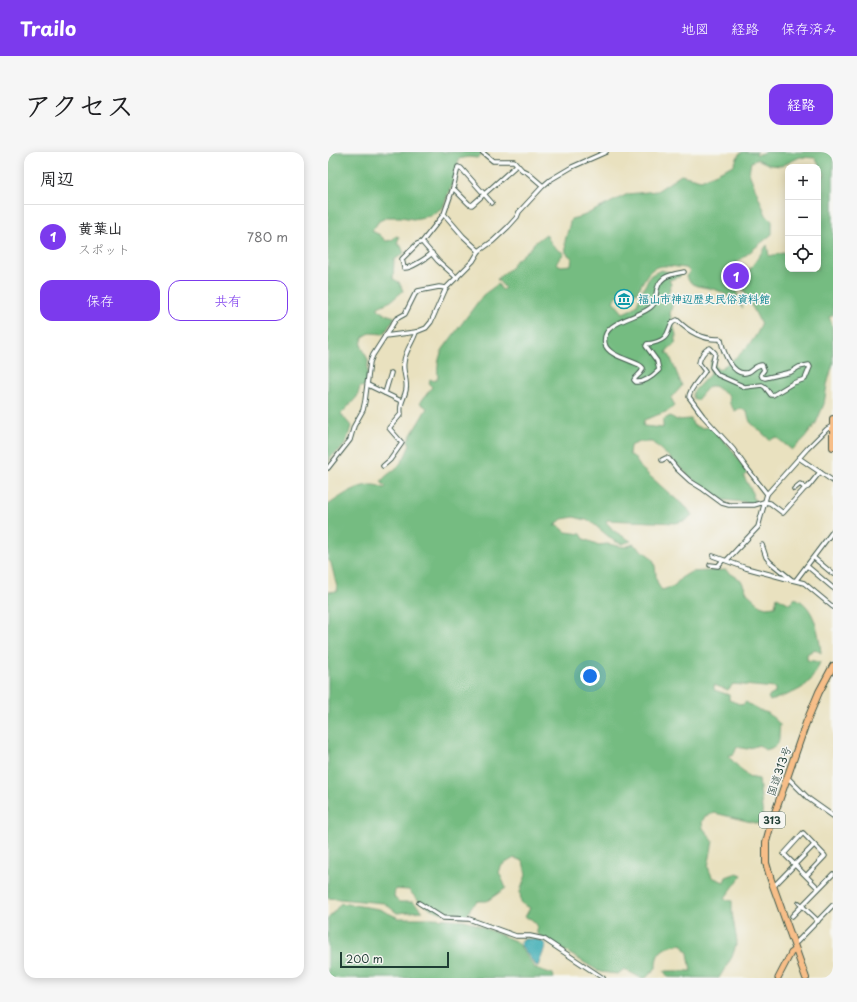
<!DOCTYPE html>
<html lang="ja">
<head>
<meta charset="utf-8">
<style>
  :root { --surface:#fff; --page:#f6f6f6; --text:#202124; --muted:#757577; --line:#e0e0e0; --accent:#7c3aed }
  body { margin:0; font-family:"Playpen Sans","Klee One",sans-serif; background:var(--page); color:var(--text) }
  .controls { position:absolute; right:12px; top:12px; display:grid; overflow:hidden; border-radius:8px; box-shadow:0 2px 10px #0003 }
  .controls button { width:36px; height:36px; display:grid; place-items:center; padding:0; border:0; border-bottom:1px solid var(--line); background:var(--surface); color:var(--text); font:20px sans-serif }
  .scale { position:absolute; left:12px; bottom:10px; width:109px; box-sizing:border-box; padding-left:4px; border:2px solid #1f3d34; border-top:0; font-size:11px; line-height:14px; white-space:nowrap; color:#1f3d34; -webkit-text-stroke:3px #f6f6f2; paint-order:stroke }
  .you { position:absolute; left:262px; top:524px; width:14px; height:14px; margin:-10px; border:3px solid #fff; border-radius:50%; background:#1a73e8; box-shadow:0 0 0 6px #1a73e833 }
  .badge { display:grid; place-items:center; width:26px; height:26px; border-radius:50%; background:var(--accent); color:#fff; font-size:13px; font-weight:700 }
  .pin { position:absolute; translate:-50% -50%; border:2px solid #fff; box-shadow:0 1px 4px #0006 }
  .list { margin:0; padding:0; list-style:none }
  h2 { display:flex; justify-content:space-between; align-items:center; height:52px; margin:0; padding:0 16px; font-size:17px }
  h2 small { font-size:13px; font-weight:400; color:var(--muted) }
  .list li { display:grid; grid-template-columns:26px 1fr auto; gap:12px; align-items:center; box-sizing:border-box; height:64px; padding:0 16px; border-top:1px solid var(--line) }
  .list b { display:block; font-size:15px; white-space:nowrap }
  .list p { margin:0; font-size:13px; white-space:nowrap; color:var(--muted) }
  .list em { font-size:13px; font-style:normal; color:var(--muted) }
  .actions { display:flex; gap:8px; padding:12px 16px }
  .actions a { flex:1; padding:9px 0; border:1px solid var(--accent); border-radius:12px; text-align:center; font-size:14px; color:var(--accent) }
  .actions .main { background:var(--accent); color:#fff }
  .icon { flex:none; width:22px; height:22px; fill:none; stroke:currentColor; stroke-width:2; stroke-linecap:round; stroke-linejoin:round }
  .map { position:relative; flex:none; width:505px; height:826px; overflow:hidden; border-radius:12px }
  header { display:flex; align-items:center; gap:24px; box-sizing:border-box; height:56px; padding:0 20px; background:var(--accent); color:#fff }
  header strong { font-size:19px }
  nav { display:flex; gap:22px; margin-inline-start:auto; font-size:14px }
  .intro { display:flex; align-items:center; justify-content:space-between; box-sizing:border-box; height:96px; padding:0 24px }
  h1 { margin:0; font-size:28px }
  .button { padding:10px 18px; border-radius:12px; background:var(--accent); color:#fff; font-size:14px; font-weight:700 }
  main { display:flex; gap:24px; padding:0 24px }
  aside { flex:1; background:var(--surface); border-radius:12px; box-shadow:0 2px 10px #0003 }
  .map>svg:first-child { display:block }
  .forest { fill:#75bc81; stroke:#4a7c5a }
  .water { fill:#3aacb4; stroke:#2c7474 }
  .lines { fill:none; stroke-linecap:round; stroke-linejoin:round }
  .street-casing { stroke:#3d5649; stroke-width:5.5 }
  .primary-casing { stroke:#3d5649; stroke-width:7 }
  .highway-casing { stroke:#3d5649; stroke-width:8 }
  .street { stroke:#fff; stroke-width:3.5 }
  .primary { stroke:#f7be88; stroke-width:5 }
  .highway { stroke:#f7be88; stroke-width:6 }
  .labels { text-anchor:middle; stroke-width:3; stroke-linejoin:round; paint-order:stroke }
  .shield { fill:#f6f6f2; stroke:#60746d; stroke-width:1 }
  .shield-label { font-size:10px; font-weight:bold; fill:#1f3d34 }
  .culture-label { font-size:11px; font-weight:bold; fill:#0d838f; stroke:#f6f6f2; text-anchor:start }
  .street-label { font-size:11px; fill:#1f3d34; stroke:#f6f6f2 }
</style>
</head>
<body>
<header>
<strong>Trailo</strong>
<nav><a>地図</a><a>経路</a><a>保存済み</a></nav>
</header>
<div class="intro"><h1>アクセス</h1><a class="button">経路</a></div>
<main>
<aside>
<h2>周辺<small></small></h2>
<ul class="list">
<li><span class="badge">1</span><div><b>黄葉山</b><p>スポット</p></div><em>780 m</em></li>
</ul>
<div class="actions"><a class="main">保存</a><a>共有</a></div>
</aside>
<div class="map">
<svg width="505" height="826" viewBox="0 0 505 826">
  <rect width="100%" height="100%" fill="#f6f6f2"/>
  <filter id="ink" filterUnits="userSpaceOnUse"><feTurbulence type="fractalNoise" baseFrequency=".025" numOctaves="2"/><feDisplacementMap in="SourceGraphic" scale="8" xChannelSelector="R" yChannelSelector="G"/><feConvolveMatrix kernelMatrix="1 2 1 2 8 2 1 2 1" color-interpolation-filters="sRGB"/></filter>
  <filter id="wash" filterUnits="userSpaceOnUse"><feTurbulence type="fractalNoise" baseFrequency=".012" numOctaves="4" result="noise"/><feDisplacementMap in="SourceGraphic" scale="16" xChannelSelector="R" yChannelSelector="G"/><feGaussianBlur stdDeviation="0.9" result="paint"/><feColorMatrix in="noise" values="0 0 0 0 0 0 0 0 0 0 0 0 0 0 0 0 0 1.4 0 .05"/><feComposite in="paint" operator="in"/></filter>
  <g filter="url(#wash)">
    <rect width="100%" height="100%" fill="#e9e1bf"/>
    <!-- forest -->
    <g class="forest">
      <path d="M0,0H152L154,2L149,6L141,5L130,7V13L123,35L115,55L102,64L85,67L73,65H60L51,69L44,79L52,83L58,89L64,88L68,84L71,85L69,92L73,94L76,101L66,108L65,127L71,130L75,139L63,149L50,155V157L57,162L67,165L56,182L42,181L35,185L33,193L40,208L39,234L32,235L29,245L13,262L23,274C18,291 19,295 3,304L0,312Z"/>
      <path d="M415,0H430L428,1L429,3L437,0H505V163L501,165L504,173L505,211L499,233L496,252L488,271L476,287L464,298L448,285L442,288L422,270L419,260L412,256L407,259L402,252L401,244L386,234H381L368,249L365,245V240L383,221L382,216L383,207L390,218C407,207 427,192 433,172L412,131L439,93L441,104L460,100V117H490V27L497,23L487,6L472,5L453,14L442,13L429,7L423,10L421,21L438,63L444,69V82L396,121L409,132L410,145L415,156C408,150 400,143 391,139C380,134 363,137 358,124L362,120L358,116C326,112 324,111 309,141C299,138 291,140 285,149L295,161L304,157L309,152L315,137L323,123L333,118L353,123L351,125L341,128L343,132L340,142L345,150L342,162L348,183L347,192L340,197L338,201L341,202L354,234L343,246L347,254L340,259L316,268L315,274L335,276V268L342,264L349,268L363,267L365,273L374,276L383,275L402,295L419,320L416,325L425,341L424,346L427,347L426,351L395,348L363,326L348,311L324,290H312L302,294L301,302L306,305L313,316L343,343L359,356L364,363L359,368L348,371L279,368L278,370L286,379L303,389L294,392L286,389L262,369L246,365L234,367L226,374L230,373L238,380L253,382L256,387L271,393L279,392L297,395L305,392C311,397 321,402 325,408C330,419 325,429 334,438L346,434L353,426L363,420L397,418L413,428L419,441L432,453L438,455L447,454L449,445L462,452L467,446C487,454 491,482 493,501L487,497L479,502V508L492,510C481,539 468,539 442,549L440,545L447,541V536L405,532L400,538L386,533V538L401,543V548L414,553L418,550L430,558L440,561L452,572C450,586 455,594 437,598L431,593L419,597L409,595L406,602L400,604L420,625L431,627L435,666L431,672L387,661L377,664L374,670L375,676L385,689L380,715L384,725L396,730L398,725L409,721L414,723L396,747L404,749V761L409,790L404,805L391,826L340,825L336,819H363L360,801L354,792C338,794 327,798 328,816L319,825L313,826L296,817L290,822L272,820L209,782V773L203,767L197,765L202,756L193,751L192,740L198,723L195,709L186,706L174,713L171,720L178,736L159,749H150L143,755L139,764C114,762 97,759 81,738L67,737L66,745L71,750H85L95,759L69,761L56,751L0,746V440L10,439L3,411L0,407V353C15,343 37,326 56,336L58,335L53,330C57,323 62,322 68,316C75,310 78,302 82,293L80,288L99,256L92,251L104,235L101,232L102,227L106,229L110,226C109,216 110,206 115,197L155,143L170,132L174,138L177,136L169,127L185,114L184,112L205,94V92L218,82C222,91 227,97 236,101L228,111L233,114L243,113L244,106L238,101L237,89L243,67L255,64L300,42L329,39L353,23L373,28L406,13L411,2Z"/>
      <path d="M13,751L51,757L71,766H104L136,768L145,771L187,789L192,794L207,816L225,822L226,826H0V767Z"/>
    </g>
    <!-- water -->
    <path class="water" d="M196,787C204,787 213,786 218,793L210,814L207,813L192,792Z"/>
  </g>
  <g filter="url(#ink)">
    <g class="lines">
      <defs>
        <g id="street">
          <path d="M154,0L165,9H186L194,18L200,21L215,34"/>
          <path d="M125,36L141,52L144,53L189,13"/>
          <path d="M116,62L135,84L151,99"/>
          <path d="M94,90L110,109L129,126"/>
          <path d="M104,101C99,106 82,117 76,116L74,107L89,92L94,90L116,62L125,36L130,15L133,16L164,51"/>
          <path d="M356,120C340,123 330,124 328,143C328,147 327,151 324,154C314,166 272,168 277,192C280,204 304,208 313,214L315,216C314,222 309,223 306,228L308,230C317,231 325,224 331,218L329,209L318,194L319,192C349,188 335,173 349,168C361,180 374,188 392,187L393,188C395,199 405,227 421,220C426,217 428,213 434,213L436,218L433,222L434,225L437,226L463,220L471,215L481,213L482,215L477,227L465,231L445,243H443L437,235L434,233L417,235L390,223L384,215L387,201L382,196C376,198 372,205 371,211L377,219C373,226 361,237 361,245L375,264L405,297L418,315L439,342"/>
          <path d="M57,184L88,180L98,176L103,170L118,136"/>
          <path d="M40,233L73,249"/>
          <path d="M57,241L63,221"/>
          <path d="M471,306L505,329"/>
          <path d="M334,308L338,306L341,307L349,317L362,329L375,337L394,351L401,353H426L436,350L442,351L455,361L477,336"/>
          <path d="M55,314L62,308L74,291L61,276L73,262C71,251 76,248 78,238C80,228 74,220 76,210C77,199 85,190 88,180"/>
          <path d="M0,316L22,288L26,274L35,258L37,249L42,210L45,203L68,167L77,162L87,142L90,139L111,135L118,136L145,109L151,99L165,89L180,75L189,65L191,60L215,34L222,28L244,15L278,0"/>
          <path d="M466,337L472,332L477,336L480,335L492,320"/>
          <path d="M434,393L438,405L442,410L464,428L476,431L505,455"/>
          <path d="M385,404L418,416L463,428"/>
          <path d="M486,406L505,422"/>
          <path d="M399,408L430,375L439,342L479,297L499,277L504,274"/>
          <path d="M382,413L390,414L395,408"/>
          <path d="M479,414L505,436"/>
          <path d="M468,428L505,379"/>
          <path d="M459,625L481,647L505,664"/>
          <path d="M478,724L497,704L475,681L456,702L490,736"/>
          <path d="M445,735L486,693"/>
          <path d="M91,751L115,766L141,767L188,784H202L216,787L275,826"/>
          <path d="M471,751L490,769"/>
          <path d="M464,764L505,722"/>
          <path d="M465,791L469,790L505,753"/>
        </g>
        <path id="primary" d="M450,826L463,801L467,798"/>
        <g id="highway">
          <path d="M505,267V295"/>
          <path d="M478,826L443,728L438,711V690L443,672L478,571L491,540L505,514"/>
        </g>
      </defs>
      <!-- street casing -->
      <use href="#street" class="street-casing"/>
      <!-- primary casing -->
      <use href="#primary" class="primary-casing"/>
      <!-- highway casing -->
      <use href="#highway" class="highway-casing"/>
      <!-- street -->
      <use href="#street" class="street"/>
      <!-- primary -->
      <use href="#primary" class="primary"/>
      <!-- highway -->
      <use href="#highway" class="highway"/>
    </g>
  </g>
  <!-- icons -->
  <defs>
    <symbol id="museum-ring" viewBox="-11 -11 22 22"><circle r="9.5" fill="#f6f6f2" stroke="#0f9aa8" stroke-width="1.5"/><path d="M0-6L6-3V-2H-6V-3ZM-5-1h2V3h-2ZM-1-1h2V3h-2ZM3-1h2V3H3ZM-6 4H6V6H-6Z" fill="#0f9aa8"/></symbol>
  </defs>
  <g fill-rule="evenodd">
    <use href="#museum-ring" x="285" y="136" width="22" height="22"/>
  </g>
  <g class="labels">
    <!-- shield labels -->
    <rect class="shield" x="431" y="660" width="26" height="16" rx="3"/>
    <g class="shield-label">
      <text x="444" y="672">313</text>
    </g>
    <!-- culture labels -->
    <g class="culture-label">
      <text x="310" y="151">福山市神辺歴史民俗資料館</text>
    </g>
    <!-- street labels -->
    <g class="street-label">
      <text transform="translate(451 619) rotate(-71)" y="4">国道313号</text>
    </g>
  </g>
</svg>
<div class="controls">
<button>+</button>
<button>−</button>
<button><svg class="icon" aria-label="locate" viewBox="0 0 24 24"><circle cx="12" cy="12" r="6"/><path d="M12 2v4M12 18v4M2 12h4M18 12h4"/></svg></button>
</div>
<div class="scale">200 m</div>
<div class="you"></div>
<div class="pin badge" style="left:408px;top:124px">1</div>
</div>
</main>
</body>
</html>
